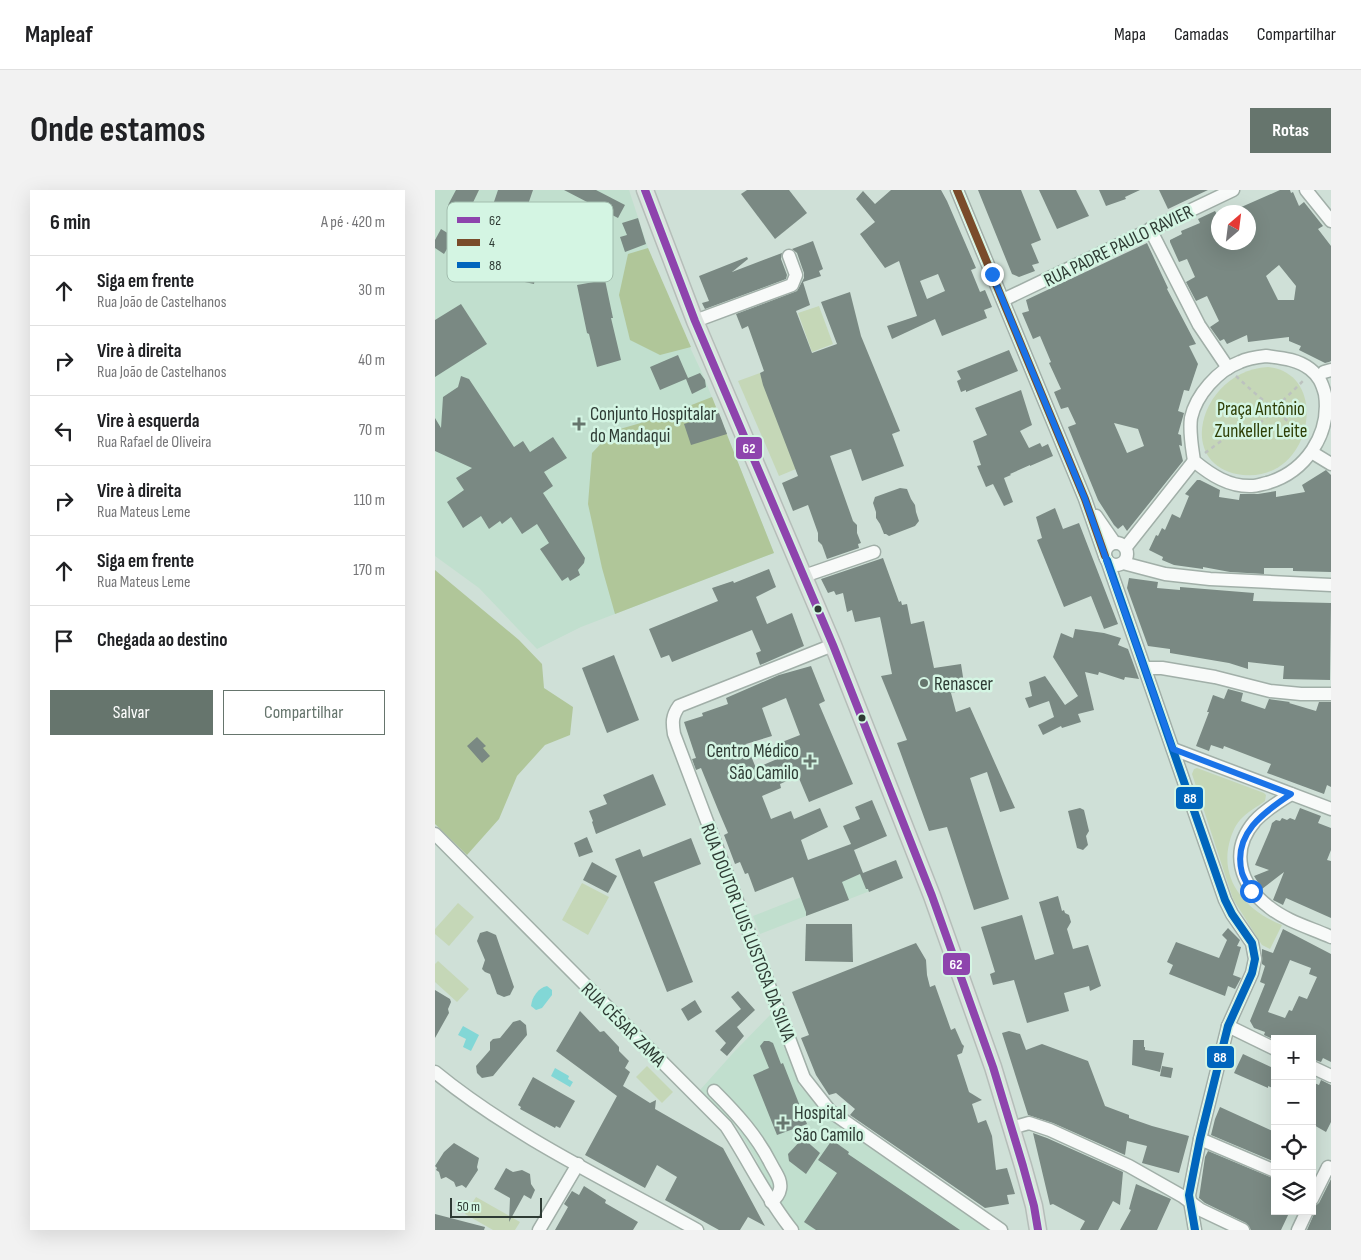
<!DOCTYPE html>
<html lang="pt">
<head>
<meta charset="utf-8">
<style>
  :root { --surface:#fff; --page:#f2f2f2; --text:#202124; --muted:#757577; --line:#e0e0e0; --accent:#66756d }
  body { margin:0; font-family:"Sofia Sans Condensed",sans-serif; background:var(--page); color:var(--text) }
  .controls { position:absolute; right:15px; bottom:15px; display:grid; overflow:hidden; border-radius:0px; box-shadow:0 5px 20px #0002 }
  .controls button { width:45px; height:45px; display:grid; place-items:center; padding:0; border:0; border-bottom:1px solid var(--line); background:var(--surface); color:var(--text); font:25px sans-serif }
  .compass { position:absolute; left:776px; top:15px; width:45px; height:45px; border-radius:50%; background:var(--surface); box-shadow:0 5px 20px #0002; rotate:28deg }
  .scale { position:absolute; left:15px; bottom:12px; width:92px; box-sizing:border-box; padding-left:5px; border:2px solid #2e3b34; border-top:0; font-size:14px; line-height:18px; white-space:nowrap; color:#2e3b34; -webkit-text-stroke:4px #d4f5e3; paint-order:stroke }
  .stop { position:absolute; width:15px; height:15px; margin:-11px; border:4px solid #1a73e8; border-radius:50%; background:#fff }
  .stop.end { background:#1a73e8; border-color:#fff; box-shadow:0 1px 5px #0008 }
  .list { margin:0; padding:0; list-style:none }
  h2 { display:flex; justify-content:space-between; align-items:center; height:65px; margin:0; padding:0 20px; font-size:21px }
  h2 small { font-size:16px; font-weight:400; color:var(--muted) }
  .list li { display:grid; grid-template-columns:32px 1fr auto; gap:15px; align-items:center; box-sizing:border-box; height:70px; padding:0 20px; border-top:1px solid var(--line) }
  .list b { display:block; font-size:19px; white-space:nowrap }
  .list p { margin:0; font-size:16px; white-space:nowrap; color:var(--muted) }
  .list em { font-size:16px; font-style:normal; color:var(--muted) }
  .actions { display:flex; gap:10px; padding:15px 20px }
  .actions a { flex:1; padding:11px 0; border:1px solid var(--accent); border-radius:0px; text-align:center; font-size:18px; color:var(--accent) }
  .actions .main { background:var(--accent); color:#fff }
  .icon { flex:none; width:28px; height:28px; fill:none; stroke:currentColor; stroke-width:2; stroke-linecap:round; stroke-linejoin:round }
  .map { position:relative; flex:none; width:896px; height:1040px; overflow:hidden; border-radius:0px }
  header { display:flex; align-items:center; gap:30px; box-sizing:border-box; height:70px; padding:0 25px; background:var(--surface); border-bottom:1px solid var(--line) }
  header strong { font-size:24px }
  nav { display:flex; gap:28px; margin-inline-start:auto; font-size:18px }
  .intro { display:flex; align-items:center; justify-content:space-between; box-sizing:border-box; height:120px; padding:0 30px }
  h1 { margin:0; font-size:35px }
  .button { padding:12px 22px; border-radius:0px; background:var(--accent); color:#fff; font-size:18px; font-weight:700 }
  main { display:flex; gap:30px; padding:0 30px }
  aside { flex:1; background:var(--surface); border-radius:0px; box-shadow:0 5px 20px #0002 }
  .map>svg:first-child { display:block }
  .built { fill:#c1dfce }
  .green { fill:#c5d7b7 }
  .forest { fill:#b0c699 }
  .water { fill:#82d7d6 }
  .building { fill:#7a8983; fill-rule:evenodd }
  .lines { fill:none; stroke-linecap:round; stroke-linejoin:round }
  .minor-casing { stroke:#a1afa8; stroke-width:15 }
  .major-casing { stroke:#b5beb9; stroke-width:19 }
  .path { stroke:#bcc2bf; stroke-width:2.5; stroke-dasharray:4 4; stroke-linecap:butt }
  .minor { stroke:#f8faf9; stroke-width:12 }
  .major { stroke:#dde3df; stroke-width:16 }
  .bus-1-casing { stroke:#d4f5e3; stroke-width:11 }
  .bus-2-casing { stroke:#d4f5e3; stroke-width:11 }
  .bus-3-casing { stroke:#d4f5e3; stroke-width:11 }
  .bus-1 { stroke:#8e44ad; stroke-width:8 }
  .bus-2 { stroke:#7a4b2a; stroke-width:8 }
  .bus-3 { stroke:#0065bd; stroke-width:8 }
  .route { stroke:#1a73e8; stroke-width:6 }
  .poi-dot { fill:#66756d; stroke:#d4f5e3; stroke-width:2 }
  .bus-dot { fill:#2e3b34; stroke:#d4f5e3; stroke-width:2 }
  .labels { text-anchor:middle; stroke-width:5; stroke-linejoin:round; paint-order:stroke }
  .street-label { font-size:19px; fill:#2e3b34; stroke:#d4f5e3 }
  .park-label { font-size:19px; fill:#2e3e05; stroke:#d4f5e3 }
  .poi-label { font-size:19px; fill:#2e3b34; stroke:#d4f5e3; text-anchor:start }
  .key { fill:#d4f5e3; stroke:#a2bdae; stroke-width:1 }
  .key-label { font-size:14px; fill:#2e3b34 }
  .line-badge { stroke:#d4f5e3; stroke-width:2 }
  .badge-label { font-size:14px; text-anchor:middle; font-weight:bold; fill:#fff }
</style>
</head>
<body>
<header>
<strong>Mapleaf</strong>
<nav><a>Mapa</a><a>Camadas</a><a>Compartilhar</a></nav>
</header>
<div class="intro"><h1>Onde estamos</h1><a class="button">Rotas</a></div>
<main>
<aside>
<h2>6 min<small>A pé · 420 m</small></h2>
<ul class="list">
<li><svg class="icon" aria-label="ahead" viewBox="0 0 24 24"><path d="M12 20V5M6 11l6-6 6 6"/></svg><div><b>Siga em frente</b><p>Rua João de Castelhanos</p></div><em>30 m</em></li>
<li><svg class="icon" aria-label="right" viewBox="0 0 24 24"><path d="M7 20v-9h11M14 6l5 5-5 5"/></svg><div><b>Vire à direita</b><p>Rua João de Castelhanos</p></div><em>40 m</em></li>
<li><svg class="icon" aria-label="left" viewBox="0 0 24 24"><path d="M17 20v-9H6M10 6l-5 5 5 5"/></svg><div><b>Vire à esquerda</b><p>Rua Rafael de Oliveira</p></div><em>70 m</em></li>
<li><svg class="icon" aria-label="right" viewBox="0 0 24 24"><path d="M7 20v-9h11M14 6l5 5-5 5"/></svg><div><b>Vire à direita</b><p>Rua Mateus Leme</p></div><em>110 m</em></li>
<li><svg class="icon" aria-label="ahead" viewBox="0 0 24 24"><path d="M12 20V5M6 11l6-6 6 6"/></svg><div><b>Siga em frente</b><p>Rua Mateus Leme</p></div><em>170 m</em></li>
<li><svg class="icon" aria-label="arrive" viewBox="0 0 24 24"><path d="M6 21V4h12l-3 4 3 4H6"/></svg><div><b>Chegada ao destino</b></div></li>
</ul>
<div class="actions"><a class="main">Salvar</a><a>Compartilhar</a></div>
</aside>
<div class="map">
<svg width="896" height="1040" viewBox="0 0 896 1040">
  <rect width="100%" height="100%" fill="#cfe0d7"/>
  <!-- built -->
  <g class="built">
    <path d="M0,0H194L213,58L245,136L268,185L339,363L146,437L102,459L44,398L0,366Z"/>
    <path d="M461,670L468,688L325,744L318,726Z"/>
    <path d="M336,824L364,895L395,930L553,1040H363L351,1026L330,994L322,971L301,936L285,921L265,900L299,862Z"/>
  </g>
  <!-- green -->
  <g class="green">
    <path d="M384,116L398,154L377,162L363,123Z"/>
    <path d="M833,177C896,183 878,292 808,285C737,277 766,180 833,177Z"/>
    <path d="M325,183L361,279L344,286L303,191Z"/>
    <path d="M762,578L829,603L831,605L830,611C822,617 812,622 805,630C799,637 796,646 794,654C785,693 814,722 847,735L835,759L827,755L798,709L757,584L759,579Z"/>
    <path d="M147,693L174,707L153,745L127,730Z"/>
    <path d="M23,713L39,727L14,756L0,744V739Z"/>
    <path d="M3,771L34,799L22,812L0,792V774Z"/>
    <path d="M212,876L238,902L227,913L201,887Z"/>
    <path d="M41,1007L85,1032L80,1040H58L30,1024Z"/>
  </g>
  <!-- forest -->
  <g class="forest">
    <path d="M213,58L256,157L225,165L195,150L184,105L193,64Z"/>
    <path d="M277,207L339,363L180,424L167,378L153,314L157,263L178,241L223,228Z"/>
    <path d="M0,380L84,450L107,474L109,498L138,517L135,545L110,555L82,586L64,629L32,665L0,634Z"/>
  </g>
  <!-- water -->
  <g class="water">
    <path d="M112,796L117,800V805L107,818L101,820L96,816C97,807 103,798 112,796Z"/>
    <path d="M28,836L44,845L36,861L28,857L31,849L23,845Z"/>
    <path d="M120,878L134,886L133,889L138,892L135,897L116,886Z"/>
  </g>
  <!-- building -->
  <g class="building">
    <path d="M21,0H44L32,25L13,15Z"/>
    <path d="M63,0H98L85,38L88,39L80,68L44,56Z"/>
    <path d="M129,0H161L190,15L183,28Z"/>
    <path d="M312,0H354L372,23L340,49L306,4Z"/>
    <path d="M456,0H506L512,11L541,78L536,80L545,102L550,100L557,117L549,120L552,128L507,146L500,129L457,149L452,136L482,126L464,71L450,78L425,44L440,32L421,9L428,1L440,14ZM503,84L510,101L492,109L485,91Z"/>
    <path d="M543,0H586L606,50L596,54L604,73L597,75L600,81L584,87L577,84Z"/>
    <path d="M604,0H641L654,26L622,39Z"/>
    <path d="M664,0H705L690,7L691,9L671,16Z"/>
    <path d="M724,0H773L733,19Z"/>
    <path d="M845,0H855L856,3L858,2L864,16L869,12L888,36L883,39L896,56V171L894,172L890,173L864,160L866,156L854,151V147L813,152L812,145L792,154L789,149L785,151L775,137L784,131L772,106L761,111L751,92L760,87L752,69L744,72L735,52V50L747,44L746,41L765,33L763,29L780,21L784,28V52H814V22H795ZM844,75L861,96L859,110H843L831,86Z"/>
    <path d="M203,28L211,54L190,62L185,47L192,45L187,33Z"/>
    <path d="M6,39L19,47L9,64L0,58V50Z"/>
    <path d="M378,51L388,79L384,81L386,86L368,92L375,115L361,121L377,163L402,154L386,112L415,102L426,146L465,241L457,244L469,276L427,291L416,259L395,266L418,331L422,335V343L426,353L423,354L424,358L392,369L387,355L383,351V343L373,315L358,321L347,293L363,286L328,195L325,183L329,181L313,136L307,139L301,124L362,101L369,88V83L362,63L357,59Z"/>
    <path d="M712,53L733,98L732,99L761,154L754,156L763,174L754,201L749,200L743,221L749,223L743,244L746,245L747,256L744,255L748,271L692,341L688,335L683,339L679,335L663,310L633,237L641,234L633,217L626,219L619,202L626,199L614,173L616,172L605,146L598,149L587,123L594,121L591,110ZM679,233L703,239L709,256L692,263Z"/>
    <path d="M347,63L346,69L352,85L351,89L270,119L267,113L274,111L264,86L312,67L313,69L297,82Z"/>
    <path d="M95,70L103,72L99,94L85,91Z"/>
    <path d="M170,90L178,128H176L186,170L162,177L154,144L152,143L142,95Z"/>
    <path d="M26,114L52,154L0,187V130Z"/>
    <path d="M574,160L583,181L531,202V200L526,202L522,191L526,189L522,181Z"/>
    <path d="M243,165L253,188L265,183L270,190L271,197L257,204L251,189L225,200L215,177Z"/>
    <path d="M26,186L34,189L79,257L88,251L95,262L118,247L132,268L109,282L118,296L108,303L150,368L149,373L143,380L145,385L135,391L133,387L127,391L105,359L114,353L102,334L87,344L76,327L67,334L65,331L54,339L46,326L28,338L12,312L29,300L21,288L37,278L0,261V228L6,238L8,207L23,197Z"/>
    <path d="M586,200L597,235L585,241L594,258L605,253L607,257L613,254L618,266L595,276V275L575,284L576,285L569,288L578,312L569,316L558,294L551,297L542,276L546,275L538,251L552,245L540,218Z"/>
    <path d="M284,223L292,244L256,255L249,234Z"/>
    <path d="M891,280L896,285V382L858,381V378H829V384L795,382L768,377V379L739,375L727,370L728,367L714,360L721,345L723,346L727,338L730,340L737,324L745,328L754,306L750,304L762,290H765L785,300L784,307L804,310L805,304H823L841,301V307L870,302L867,295Z"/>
    <path d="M465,298L472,299L476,309L480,315L481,322L484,331L480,336L454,346L451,344H449L445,334L441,328V322L438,313L440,307Z"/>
    <path d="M620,318L628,339L644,333L683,434L669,439L656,406L629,417L602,350L607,348L601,327Z"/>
    <path d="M448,368L464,412L466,411L467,415L472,414L476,434L489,431L499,478L526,474L530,500L516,503L521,522L535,517L580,618L565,622L552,582L535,588L574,709L539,720L512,637L494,641L462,553L472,550L446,486L457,484L445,427L420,432L417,420L412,422L408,403L401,405L399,401L393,403L386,389Z"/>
    <path d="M334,379L341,397L321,407L332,434L357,423L369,456L325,475L321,463L326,461L317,440L237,472L234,465L226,468L214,439L283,411L277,398L298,391L299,393Z"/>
    <path d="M694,388L723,392L722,398L745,400V397L819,403L818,411L896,413L895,490L848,489L849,476L813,472V479L794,473L735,463V459L713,456L692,398Z"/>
    <path d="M640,439L669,443L686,448L683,455L693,459L704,489L690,487L689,490L664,482L663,485L650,482L659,520L643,524L646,532L627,538L626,536L608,545L603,535L619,527L614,511L594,518L590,508L597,506L594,492L610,486L630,515L643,506L618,467L626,443L638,448Z"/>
    <path d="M179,465L204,530L172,543L147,478Z"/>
    <path d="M376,476L390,511L384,514L418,594L374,612L363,586L345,594L346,598L327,606L336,629L356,621L359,629L385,618L393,637L366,650L373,670L416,654L408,636L425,629L420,617L437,610L452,646L419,660L428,683L461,670L468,688L434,702L433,699H431L425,684L407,692L414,710L371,726V722L358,687L320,702L313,683L310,684L305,672L300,674L289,645L293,643L284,622L266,578L261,580L257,569L261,568L249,532L268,526L267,523L293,514L291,508L344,485ZM351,508L365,545L342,554L347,567L321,578L311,554L337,546L327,518Z"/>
    <path d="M793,499L808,503L806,511L830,519L834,509L855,512L854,513L881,521L884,512H896V597L892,595L889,604L832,583L836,574L789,556L788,559L776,555L774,561L761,556L774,522H772L778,505L789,509Z"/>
    <path d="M42,547L51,556L48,558L55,566L47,573L32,556Z"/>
    <path d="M218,584L231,615L161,644L157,632L158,631L154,621L172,614L168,605Z"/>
    <path d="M645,618L649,620L654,641L651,646L653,655L648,660L642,658L633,621Z"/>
    <path d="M865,618L886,626L883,633L896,638V660L892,670L896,671V728L851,708L848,715L838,710L849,682L827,699L819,686L834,680L820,675L835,640L837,633L841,630L845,631L847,628L852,630L855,628L860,630Z"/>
    <path d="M152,647L158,662L144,667L139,653Z"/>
    <path d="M256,648L266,674L219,692L258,792L232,802L180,669L205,659L208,667Z"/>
    <path d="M157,672L182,686L173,703L148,690Z"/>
    <path d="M623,706L627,721L629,720L630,723L634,725L636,732L632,739L638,759L653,755L666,796L655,801L654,796L629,803L634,821L592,833L579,790L558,795L555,784L560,782L546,737L587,725L600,770L619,764L604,712Z"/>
    <path d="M371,734H417L418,772L370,771Z"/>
    <path d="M793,738L805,750L802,756L806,757L798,785L806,788L800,799L793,796L790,806L734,784L738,775L732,772L741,752L784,768L792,750L787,745Z"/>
    <path d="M848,739L896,764V872L888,868L886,872L877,869V849L840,850L829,845L830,842L819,838L815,831L830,794L825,792L830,776L827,774V759L838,763ZM855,770L876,778L874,784L882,787L872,809L864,806L857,821L854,820L850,828L833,822Z"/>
    <path d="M52,741L61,745L79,797L75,805L69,807L62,804L55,784L50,782L47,779L50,770L42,751L45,743Z"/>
    <path d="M481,753L491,770L492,785L495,797L500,795L516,840L520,838L527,854L529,856L527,863L522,865L534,902L547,910L537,914L543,933L551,930L557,946L561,980L572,978L580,1004L572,1005L574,1014L550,1018L415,925L420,919L401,903L394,905L381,885L366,848L374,845L357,802Z"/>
    <path d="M0,800L15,809L16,812L13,819L14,823L0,848Z"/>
    <path d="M303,801L320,820L302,837L309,846L292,866L285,860L291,853L280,841L306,819L296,807Z"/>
    <path d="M260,810L267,822L253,831L246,819Z"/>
    <path d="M145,821L165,842L169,841L184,857V861L194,871L190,878L195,882L188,896L215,913L221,910L220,919L288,958L330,1036L313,1027L305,1040H284L230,1010L242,987L222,975L210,998L150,965L182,906L121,861Z"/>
    <path d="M85,830L91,835L92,845L58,886L47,888L42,883L41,876L55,860V852L58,849L65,848L78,832Z"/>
    <path d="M574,841L585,844L591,860L607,854L653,871L670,916L694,925V928L717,936L754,946L744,983L707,973L712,956L692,951L690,965L618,933L593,925L567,843Z"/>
    <path d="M698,850H709V857H710V860L729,863L725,882L697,875Z"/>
    <path d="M329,851H334L338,853L346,874L348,873L372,934L342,945L318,885L334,878L325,856Z"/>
    <path d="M808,864L840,879V899L833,896V898L799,883Z"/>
    <path d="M727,876L738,878L736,888L725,886Z"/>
    <path d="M98,887L140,911L125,938L121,936L120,938L85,919L86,917L83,915Z"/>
    <path d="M886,890L896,895V932L891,942L877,934V892L884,895Z"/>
    <path d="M785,917L840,942V972L776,945L780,929Z"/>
    <path d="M598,943L612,948L688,982L685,1015L678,1011L663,1040H645L650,1031L618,1014L615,1015Z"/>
    <path d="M368,948L385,963L371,984L354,971L353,964Z"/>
    <path d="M397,950L414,962L413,964L525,1040H381L369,1032L402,983L383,970Z"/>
    <path d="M19,953L44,968L42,977L43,980L31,998L27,995L21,997L19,992L11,987L6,989L4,982L1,980L2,978L0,976L9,962Z"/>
    <path d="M773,961L840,989V1021H855L846,1040H816L811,1033L770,1013L764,1008L770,967Z"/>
    <path d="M71,978L78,982L87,980L95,984L96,994L100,1000L96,1009L89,1005L74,1032L75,1008L59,999Z"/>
    <path d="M896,989V1040H872L879,1024V1017L884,1013Z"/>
    <path d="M701,994L736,1009L722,1040H685L696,1020L694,1019Z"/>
    <path d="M149,996L171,1010L170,1013L203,1032L198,1040H120L133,1017L129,1014L137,1001L144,1005Z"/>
    <path d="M0,1024L50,1037L49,1040H0Z"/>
  </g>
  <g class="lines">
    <defs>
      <g id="minor">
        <path d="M522,0L650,309L670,366"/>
        <path d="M871,0L896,31"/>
        <path d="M715,39L764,135L793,178"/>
        <path d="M568,110L798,0"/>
        <path d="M260,131L357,95L361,85L354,66"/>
        <path d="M831,166C846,168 862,169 875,179C884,186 887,193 890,204C896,245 870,282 832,293C827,294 821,296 817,296C794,297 776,285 759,271C757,257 754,242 756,228C761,205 783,180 805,172C813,168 822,167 831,166Z"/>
        <path d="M889,182L896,180"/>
        <path d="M878,263L896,274"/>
        <path d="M661,326L679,352"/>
        <circle cx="681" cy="364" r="11"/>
        <path d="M691,357L759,271"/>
        <path d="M672,370L790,710L797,724L817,753L820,769L817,783L793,836L765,949L754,1005L760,1040"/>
        <path d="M688,373L730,384L775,389L896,395"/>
        <path d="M369,386L439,362"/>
        <path d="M398,455L244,516C237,526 237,532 239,544L369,888L395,921L566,1040"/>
        <path d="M710,478H727L780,487L835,501L866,504H896"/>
        <path d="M738,559L896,619"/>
        <path d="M856,604C844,612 830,620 820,631C794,661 805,695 834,717C851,731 876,738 896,747"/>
        <path d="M0,644L291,936C314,971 331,1008 357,1040"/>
        <path d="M793,836L840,859"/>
        <path d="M877,877L896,886"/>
        <path d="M0,882C78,946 174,991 262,1040"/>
        <path d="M279,901C302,924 322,946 336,974C340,982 347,990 345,999C344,1005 340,1009 336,1012"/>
        <path d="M576,938L594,933L615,940L694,976L747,1006L766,1020L808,1040"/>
        <path d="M765,949L840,981"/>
        <path d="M877,1009L893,977"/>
        <path d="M104,1040L143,974"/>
        <path d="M863,1040L872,1021"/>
      </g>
      <path id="major" d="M210,0L260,131L398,455L497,706L558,877L588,976L599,1016L603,1040"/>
    </defs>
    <!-- minor casing -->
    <use href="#minor" class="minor-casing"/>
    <!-- major casing -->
    <use href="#major" class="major-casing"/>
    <!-- path -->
    <g class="path">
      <path d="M801,186C824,208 849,227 872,248"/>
      <path d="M770,263L793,246L818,240L870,189"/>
    </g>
    <!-- minor -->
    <use href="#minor" class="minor"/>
    <!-- major -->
    <use href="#major" class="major"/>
    <defs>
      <path id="bus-1" d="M210,0L260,131L398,455L497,706L558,877L588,976L599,1016L603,1040"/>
      <path id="bus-2" d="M522,0L650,309L670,366"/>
      <path id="bus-3" d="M672,370L790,710L797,724L817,753L820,769L817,783L793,836L765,949L754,1005L760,1040"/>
    </defs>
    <!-- bus-1 casing -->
    <use href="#bus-1" class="bus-1-casing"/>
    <!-- bus-2 casing -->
    <use href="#bus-2" class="bus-2-casing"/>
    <!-- bus-3 casing -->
    <use href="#bus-3" class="bus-3-casing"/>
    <!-- bus-1 -->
    <use href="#bus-1" class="bus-1"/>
    <!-- bus-2 -->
    <use href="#bus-2" class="bus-2"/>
    <!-- bus-3 -->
    <use href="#bus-3" class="bus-3"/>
  </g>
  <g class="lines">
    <!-- route -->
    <path class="route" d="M557,84L650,309L738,559L856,604C829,622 797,644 807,683C809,689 813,695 816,701"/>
  </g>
  <!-- markers -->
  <g class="poi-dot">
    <path d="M141.5 226.5h5v5h5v5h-5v5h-5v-5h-5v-5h5z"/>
    <circle cx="489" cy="493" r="5"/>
    <path d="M372.5 563.5h5v5h5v5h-5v5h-5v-5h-5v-5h5z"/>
    <path d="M345.5 925.5h5v5h5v5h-5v5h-5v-5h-5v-5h5z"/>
  </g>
  <g class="bus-dot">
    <circle cx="383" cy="419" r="4.5"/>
    <circle cx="427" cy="528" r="4.5"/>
  </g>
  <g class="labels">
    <!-- street labels -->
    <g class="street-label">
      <text transform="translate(683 55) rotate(-26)" y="7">RUA PADRE PAULO RAVIER</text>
      <text transform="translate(314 742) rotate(69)" y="7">RUA DOUTOR LUIS LUSTOSA DA SILVA</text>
      <text transform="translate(189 834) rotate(45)" y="7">RUA CÉSAR ZAMA</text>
    </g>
    <!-- park labels -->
    <g class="park-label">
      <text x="826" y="225">Praça Antônio<tspan x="826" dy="22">Zunkeller Leite</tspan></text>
    </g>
    <!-- poi labels -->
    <g class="poi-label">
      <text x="155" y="230">Conjunto Hospitalar<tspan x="155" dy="22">do Mandaqui</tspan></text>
      <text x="499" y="500">Renascer</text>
      <text x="364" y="567" text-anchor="end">Centro Médico<tspan x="364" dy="22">São Camilo</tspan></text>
      <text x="359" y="929">Hospital<tspan x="359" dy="22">São Camilo</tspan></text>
    </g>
  </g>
  <!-- legend -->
  <rect x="12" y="12" width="166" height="80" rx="8" class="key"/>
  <rect x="22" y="27" width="23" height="6" fill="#8e44ad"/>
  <rect x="22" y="49" width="23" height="7" fill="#7a4b2a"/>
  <rect x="22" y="72" width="23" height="6" fill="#0065bd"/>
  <g class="key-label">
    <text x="54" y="35">62</text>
    <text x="54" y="57">4</text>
    <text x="54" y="80">88</text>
  </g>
  <g class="line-badge">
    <rect x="300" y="246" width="28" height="24" rx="5" fill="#8e44ad"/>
    <rect x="740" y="596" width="29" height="24" rx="5" fill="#0065bd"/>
    <rect x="507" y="762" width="29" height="24" rx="5" fill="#8e44ad"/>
    <rect x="771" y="855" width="29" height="24" rx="5" fill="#0065bd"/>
  </g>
  <g class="badge-label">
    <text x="314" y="263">62</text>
    <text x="755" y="613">88</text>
    <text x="521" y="779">62</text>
    <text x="785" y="872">88</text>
  </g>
</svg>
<div class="controls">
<button>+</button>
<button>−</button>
<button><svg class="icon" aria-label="locate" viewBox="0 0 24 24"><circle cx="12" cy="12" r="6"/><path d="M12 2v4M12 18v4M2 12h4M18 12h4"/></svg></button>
<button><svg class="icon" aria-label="layers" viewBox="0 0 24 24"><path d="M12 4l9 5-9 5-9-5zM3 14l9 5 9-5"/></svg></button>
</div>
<svg class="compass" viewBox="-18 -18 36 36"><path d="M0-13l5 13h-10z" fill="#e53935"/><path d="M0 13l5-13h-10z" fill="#757577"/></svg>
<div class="scale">50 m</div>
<div class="stop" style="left:816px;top:701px"></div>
<div class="stop end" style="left:557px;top:84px"></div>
</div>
</main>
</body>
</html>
